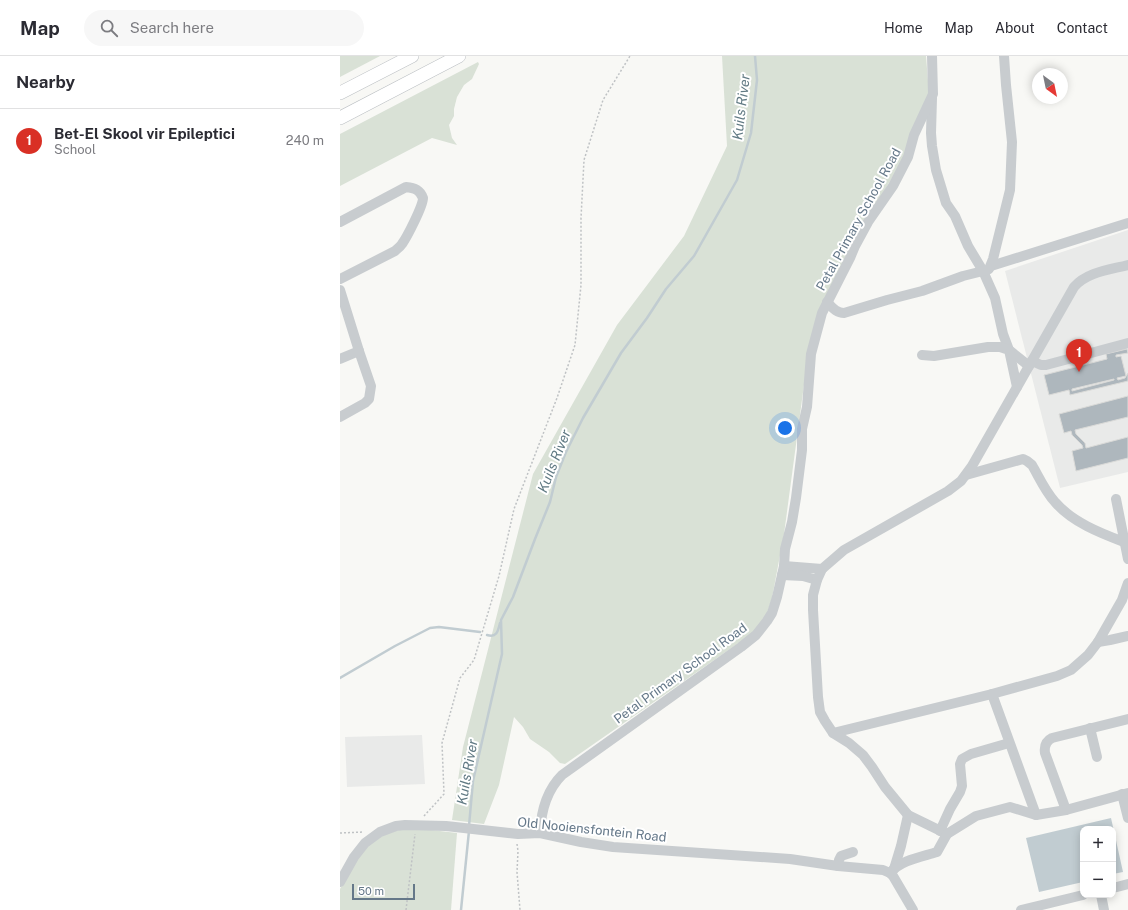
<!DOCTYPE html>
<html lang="en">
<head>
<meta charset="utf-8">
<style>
  :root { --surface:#fff; --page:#f7f7f7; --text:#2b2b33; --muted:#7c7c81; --line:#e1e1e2; --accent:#d93025 }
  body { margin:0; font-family:"Public Sans",sans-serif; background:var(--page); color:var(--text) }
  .controls { position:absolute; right:12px; bottom:12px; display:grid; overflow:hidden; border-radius:8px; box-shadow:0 2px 10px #0003 }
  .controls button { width:36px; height:36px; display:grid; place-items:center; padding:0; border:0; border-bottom:1px solid var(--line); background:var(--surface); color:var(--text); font:20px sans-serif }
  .compass { position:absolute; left:692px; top:12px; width:36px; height:36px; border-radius:50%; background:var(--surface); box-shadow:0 2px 10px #0003; rotate:147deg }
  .scale { position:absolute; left:12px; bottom:10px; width:63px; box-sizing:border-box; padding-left:4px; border:2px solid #657889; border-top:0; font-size:11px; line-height:14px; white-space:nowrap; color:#657889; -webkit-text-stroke:3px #fff; paint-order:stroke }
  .you { position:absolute; left:445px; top:372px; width:14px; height:14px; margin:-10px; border:3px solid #fff; border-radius:50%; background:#1a73e8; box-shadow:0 0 0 6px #1a73e833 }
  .badge { display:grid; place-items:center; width:26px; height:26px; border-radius:50%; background:var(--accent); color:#fff; font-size:13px; font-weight:700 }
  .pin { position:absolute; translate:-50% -33px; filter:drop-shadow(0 1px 2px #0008) }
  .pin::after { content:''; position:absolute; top:21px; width:14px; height:12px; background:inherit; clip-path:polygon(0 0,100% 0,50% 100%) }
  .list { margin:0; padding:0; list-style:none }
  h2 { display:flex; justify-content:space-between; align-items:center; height:52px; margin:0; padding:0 16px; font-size:17px }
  h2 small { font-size:13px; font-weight:400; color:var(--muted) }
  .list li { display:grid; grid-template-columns:26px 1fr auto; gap:12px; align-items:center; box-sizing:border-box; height:64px; padding:0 16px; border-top:1px solid var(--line) }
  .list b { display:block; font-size:15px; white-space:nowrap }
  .list p { margin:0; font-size:13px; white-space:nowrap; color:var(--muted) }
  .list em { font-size:13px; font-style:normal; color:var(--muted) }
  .icon { flex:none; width:22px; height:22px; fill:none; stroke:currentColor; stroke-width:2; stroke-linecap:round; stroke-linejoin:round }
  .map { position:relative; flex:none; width:788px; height:854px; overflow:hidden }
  header { display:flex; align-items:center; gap:24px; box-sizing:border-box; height:56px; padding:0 20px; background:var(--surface); border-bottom:1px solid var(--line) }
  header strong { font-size:19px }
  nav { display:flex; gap:22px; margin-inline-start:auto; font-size:14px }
  .search { width:280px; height:36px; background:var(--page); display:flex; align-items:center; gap:10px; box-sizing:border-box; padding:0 14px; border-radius:22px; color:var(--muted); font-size:15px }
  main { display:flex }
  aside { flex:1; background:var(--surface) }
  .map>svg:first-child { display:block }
  .built { fill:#e9eae9 }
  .green { fill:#d9e1d6 }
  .water { fill:#c1ccd1 }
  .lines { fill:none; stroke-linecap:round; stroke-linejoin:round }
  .stream { stroke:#c1ccd1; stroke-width:2.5 }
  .building { fill:#aeb7bd; stroke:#dadad8; fill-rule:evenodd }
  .major-casing { stroke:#bbbfc3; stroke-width:14 }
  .path { stroke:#bfc2c4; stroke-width:1.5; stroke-dasharray:2 2; stroke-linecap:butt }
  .minor { stroke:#c8cccf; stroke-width:10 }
  .major { stroke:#fff; stroke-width:13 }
  .labels { text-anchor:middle; stroke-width:4; stroke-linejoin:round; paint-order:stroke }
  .street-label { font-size:13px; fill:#657889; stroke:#fff }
  .water-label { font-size:14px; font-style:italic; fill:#617a84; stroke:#fff }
</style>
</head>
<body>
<header>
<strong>Map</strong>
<div class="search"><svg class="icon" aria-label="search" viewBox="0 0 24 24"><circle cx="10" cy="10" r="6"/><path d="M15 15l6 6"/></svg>Search here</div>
<nav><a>Home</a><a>Map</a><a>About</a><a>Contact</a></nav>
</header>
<main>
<aside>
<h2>Nearby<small></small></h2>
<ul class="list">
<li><span class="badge">1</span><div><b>Bet-El Skool vir Epileptici</b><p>School</p></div><em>240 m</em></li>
</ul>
</aside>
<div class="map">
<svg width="788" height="854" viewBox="0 0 788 854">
  <rect width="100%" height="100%" fill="#f8f8f5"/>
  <!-- built -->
  <g class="built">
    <path d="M788,174V416L720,432L665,215Z"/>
    <path d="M82,679L85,728L7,731L5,681Z"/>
  </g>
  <!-- green -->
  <g class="green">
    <path d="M0,0H40L0,21Z"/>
    <path d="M382,0H586L589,37L566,98L526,166L468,299L444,478L432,542L427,557L418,572L403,584L225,708L220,707L209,696L190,683L183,671L174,661L159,729L144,768L112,764L123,691L193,418L277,269L344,180L387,90Z"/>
    <path d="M138,6L139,8L132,23L124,29L117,41L114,53V60L109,69L112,82L117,89L92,82L0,130V78Z"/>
    <path d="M65,773L91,774L117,777L111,854H0V833L18,800L31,786L50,776Z"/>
  </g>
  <!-- water -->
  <path class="water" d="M771,762L783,816L773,818V773H743V826L699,836L686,782Z"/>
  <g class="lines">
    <!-- stream -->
    <g class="stream">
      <path d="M147,579C157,582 158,575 160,567"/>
      <path d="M0,622L55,590L90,572L99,571L140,576"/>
      <path d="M129,770L133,725L162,598L161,564L173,541L195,483L210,446L216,421L226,396L243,362L281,297L307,262L326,233L354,200L397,124L411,77L417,24L415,0"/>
      <path d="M121,854L129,775"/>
    </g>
  </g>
  <!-- building -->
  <g class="building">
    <path d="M787,293L788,297L776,299V301L781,300L786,320L777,322L778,324L785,322L788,317V325L730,339L729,334L709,339L704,319L767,303L766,298ZM774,323V324L732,335V333Z"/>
    <path d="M788,340V361L735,374L736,378L745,387L746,392L788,381V402L736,415L732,395L743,392L742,389L732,379L731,375L724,377L719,358Z"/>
  </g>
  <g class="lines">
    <defs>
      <g id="major">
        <path d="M0,37L72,0"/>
        <path d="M0,62L119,0"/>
      </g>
    </defs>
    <!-- major casing -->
    <use href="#major" class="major-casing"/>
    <!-- path -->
    <g class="path">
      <path d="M84,760L104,738L102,687L120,622L134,604L159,520L174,453L217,342L235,289L241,229V162L244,104L263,44L290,0"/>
      <path d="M0,777L24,776"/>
      <path d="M177,788L178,795L177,816L180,854"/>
      <path d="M66,854L75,778"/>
    </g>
    <!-- minor -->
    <g class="minor">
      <path d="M592,42L591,77L592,90L596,114L606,147L615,160L628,190L643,215L655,242L663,278L669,294L689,310"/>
      <path d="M0,166L66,131C75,132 80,134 83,142C83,150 67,181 62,188C60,191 57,193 55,195L0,223"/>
      <path d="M651,210L788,167"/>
      <path d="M0,234L19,295L31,330L29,343L25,347L0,361"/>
      <path d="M487,246C492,251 496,257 504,257L547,244L582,235L623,220L647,214L649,213L653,203L670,134L672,86L666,29L664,0"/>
      <path d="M582,299L594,300L648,291H660L669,294L677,331"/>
      <path d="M0,303L19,295"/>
      <path d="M692,305L701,309H706L788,287"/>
      <path d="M626,419L683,403L687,405L692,409C699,421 705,435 715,446C732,466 760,477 784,486"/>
      <path d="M776,443L788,503"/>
      <path d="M444,510L482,513"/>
      <path d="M442,519L463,520L477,524"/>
      <path d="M758,586L770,584L788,580"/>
      <path d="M652,638L696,759"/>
      <path d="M750,672L757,701"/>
      <path d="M493,677L652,638L717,620L731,614L748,599L758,586L782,544L788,527"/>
      <path d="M782,738L788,762"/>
      <path d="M726,754L705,697C704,690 706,685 712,682L788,663"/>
      <path d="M600,775L610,753L620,736L622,730L620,708L622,703L631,698L669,687"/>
      <path d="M200,777C201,755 206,735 222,719L401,591L416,579L427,565L432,557L437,541L444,510L445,493L452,466L456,442L462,394V373L467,351L471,298L482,257L510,202L515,190L528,166L553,130L568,101L574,79L593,38L592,0"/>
      <path d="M607,778L568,759L545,731L532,711L523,699L509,687L493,677L485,665L480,656L478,641L473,554V539L477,524L482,513L504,494L608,435L621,425L632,410L734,231C747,216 769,214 788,209"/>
      <path d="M498,810L499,804L501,800L513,796"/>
      <path d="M554,813L561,790L568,759"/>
      <path d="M550,817C561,804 581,801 597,796L607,778L636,760L670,751L696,759L726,754L788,737"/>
      <path d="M0,826L14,801L25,787L40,776L56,770L65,769L106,770L178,778L200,777L241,786L273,791L450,803L498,810L543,814L550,817L553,820L573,854"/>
      <path d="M773,832L788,828"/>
      <path d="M761,839L764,854"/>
      <path d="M681,854L743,839"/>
    </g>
    <!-- major -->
    <use href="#major" class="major"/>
  </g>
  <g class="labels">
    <!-- street labels -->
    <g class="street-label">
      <text transform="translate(518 163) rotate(-61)" y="5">Petal Primary School Road</text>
      <text transform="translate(340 617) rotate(-36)" y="5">Petal Primary School Road</text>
      <text transform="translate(252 773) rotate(6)" y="5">Old Nooiensfontein Road</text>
    </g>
    <!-- water labels -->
    <g class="water-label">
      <text transform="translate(401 51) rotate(-83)" y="5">Kuils River</text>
      <text transform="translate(214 405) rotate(-68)" y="5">Kuils River</text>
      <text transform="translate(127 716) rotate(-80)" y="5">Kuils River</text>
    </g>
  </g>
</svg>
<div class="controls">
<button>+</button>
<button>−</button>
</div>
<svg class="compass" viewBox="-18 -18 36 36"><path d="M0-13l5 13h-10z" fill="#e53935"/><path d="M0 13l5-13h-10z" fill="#7c7c81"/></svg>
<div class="scale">50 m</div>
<div class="you"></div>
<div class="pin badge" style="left:739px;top:316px">1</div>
</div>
</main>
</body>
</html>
